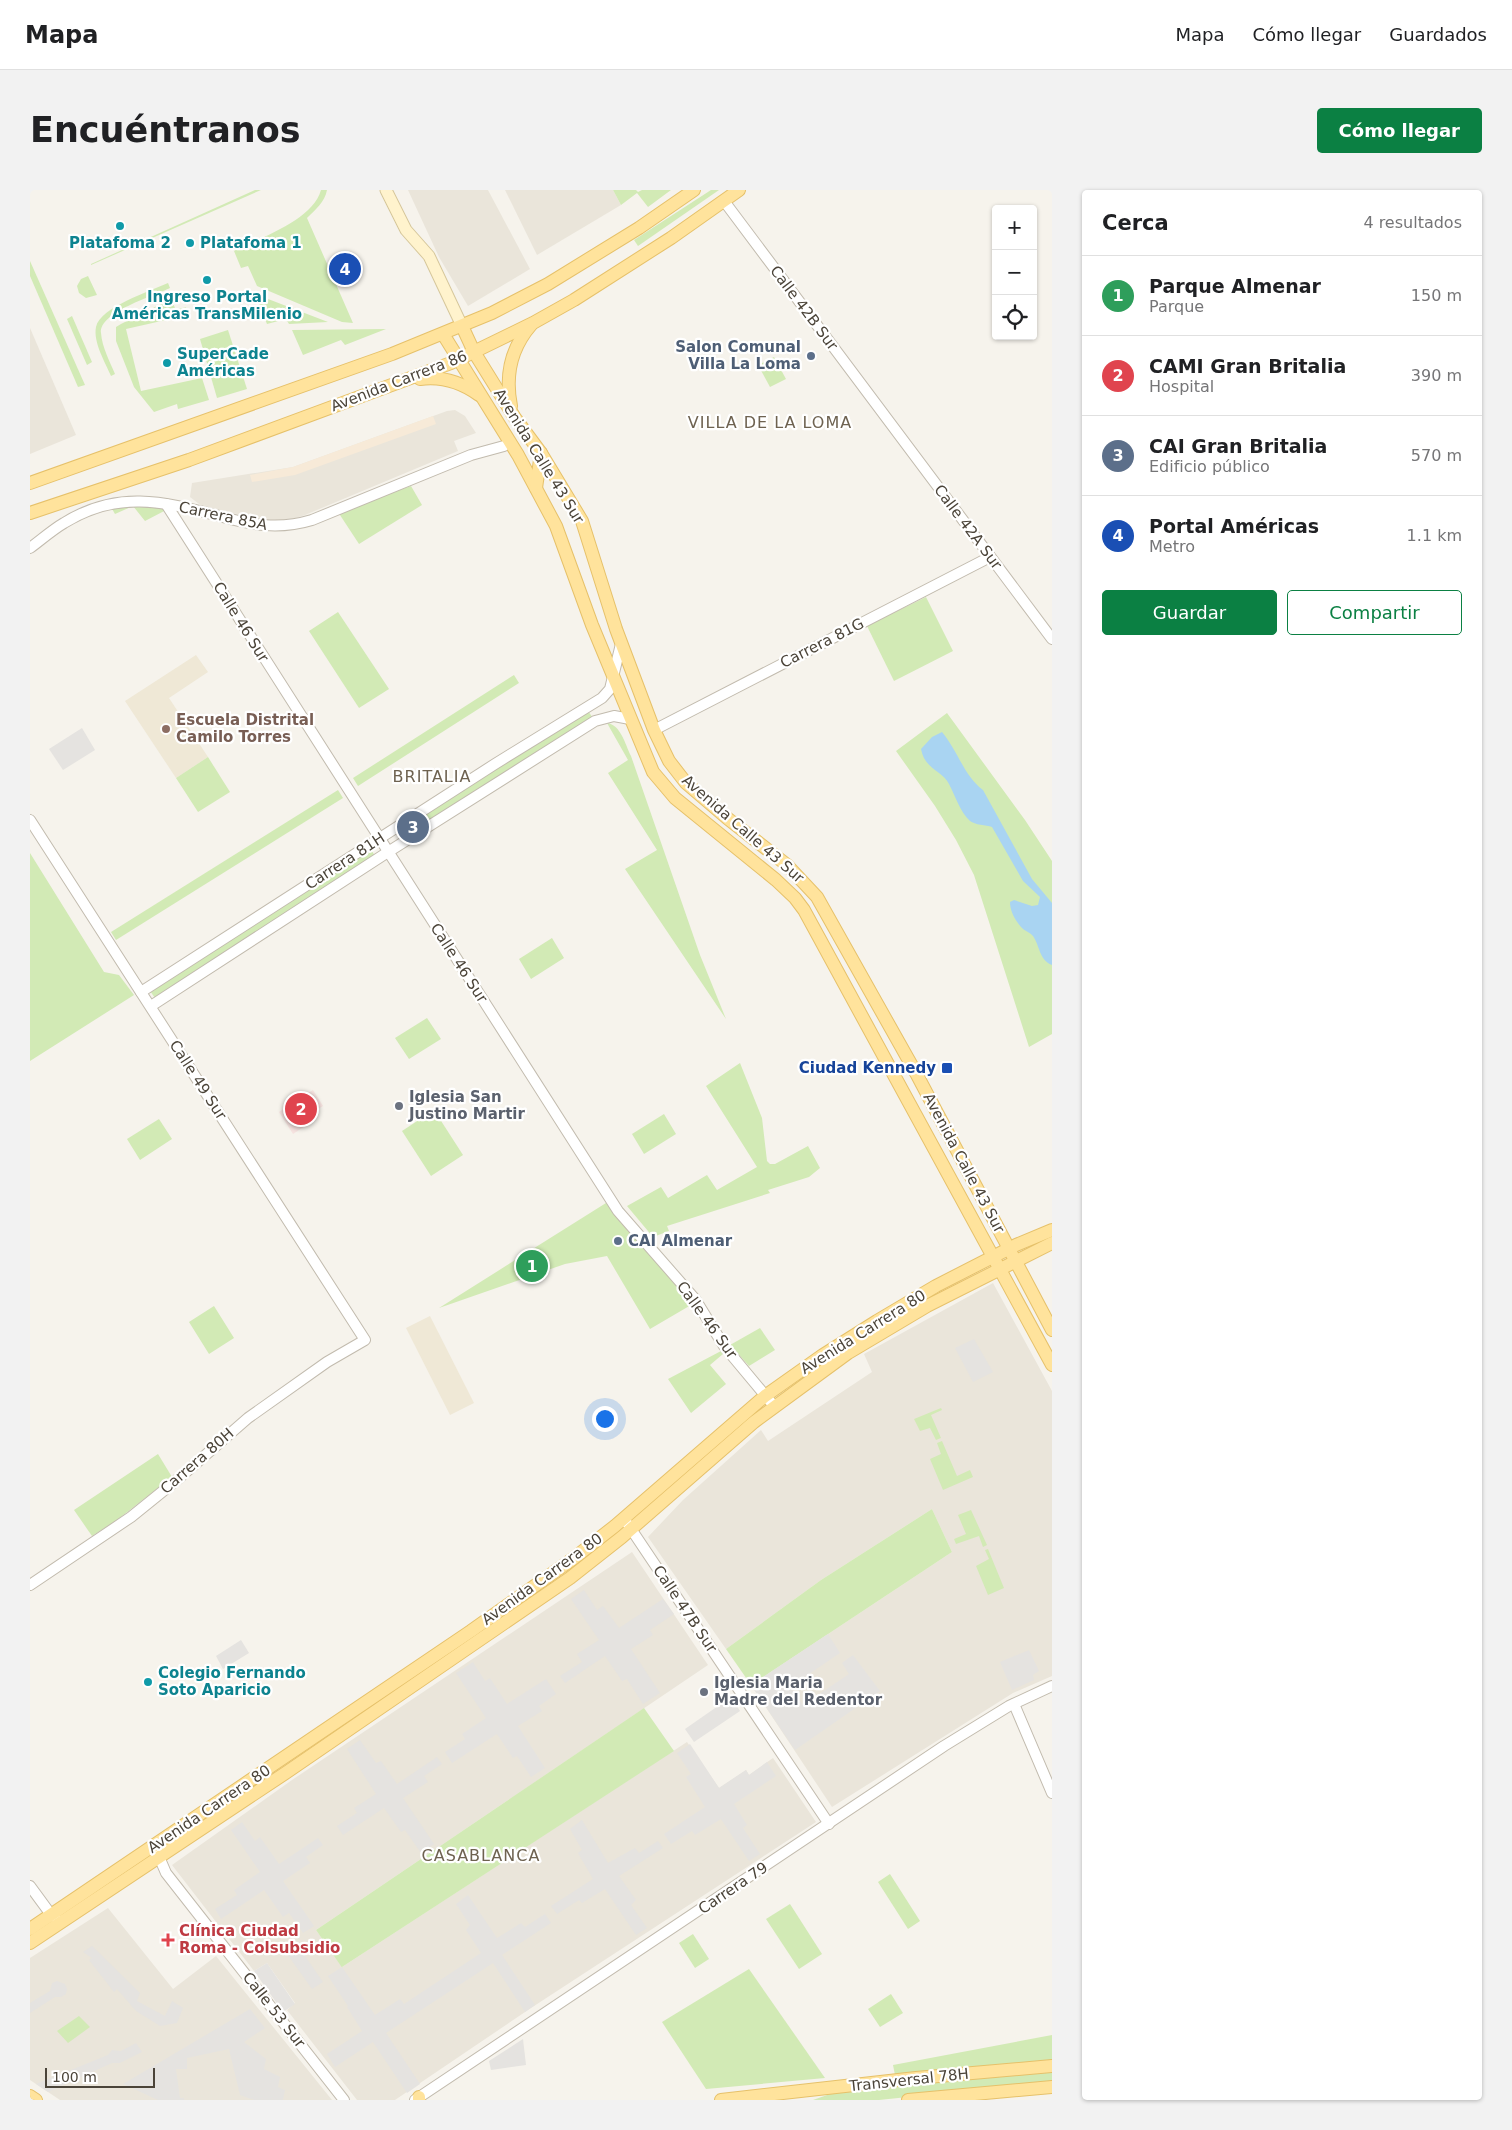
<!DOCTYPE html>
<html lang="es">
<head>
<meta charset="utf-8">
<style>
  :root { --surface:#fff; --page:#f2f2f2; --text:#202124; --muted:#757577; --line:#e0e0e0; --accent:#0b8043 }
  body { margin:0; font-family:"DejaVu Sans",sans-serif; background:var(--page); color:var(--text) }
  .controls { position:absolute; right:15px; top:15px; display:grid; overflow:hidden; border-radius:5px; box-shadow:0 1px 4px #0004 }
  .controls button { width:45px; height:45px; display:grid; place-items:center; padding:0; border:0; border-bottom:1px solid var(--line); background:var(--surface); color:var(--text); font:25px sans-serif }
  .scale { position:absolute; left:15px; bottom:12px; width:110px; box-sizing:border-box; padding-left:5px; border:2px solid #4b4439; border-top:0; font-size:14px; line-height:18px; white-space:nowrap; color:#4b4439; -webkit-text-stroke:4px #fff; paint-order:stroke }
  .you { position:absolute; left:574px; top:1228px; width:18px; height:18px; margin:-12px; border:4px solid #fff; border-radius:50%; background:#1a73e8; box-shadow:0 0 0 8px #1a73e833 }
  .badge { display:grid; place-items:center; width:32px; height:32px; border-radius:50%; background:var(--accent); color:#fff; font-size:16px; font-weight:700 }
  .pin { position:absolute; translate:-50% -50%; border:2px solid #fff; box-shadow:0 1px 5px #0006 }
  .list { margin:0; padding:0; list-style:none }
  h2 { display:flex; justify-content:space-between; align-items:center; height:65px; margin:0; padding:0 20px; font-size:21px }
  h2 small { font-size:16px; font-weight:400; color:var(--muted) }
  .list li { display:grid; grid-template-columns:32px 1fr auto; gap:15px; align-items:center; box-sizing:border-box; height:80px; padding:0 20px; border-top:1px solid var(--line) }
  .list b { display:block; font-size:19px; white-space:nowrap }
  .list p { margin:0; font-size:16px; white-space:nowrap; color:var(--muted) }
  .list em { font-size:16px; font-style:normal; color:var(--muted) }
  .actions { display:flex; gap:10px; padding:15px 20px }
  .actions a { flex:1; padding:11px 0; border:1px solid var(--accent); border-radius:5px; text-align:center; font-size:18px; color:var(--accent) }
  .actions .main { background:var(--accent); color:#fff }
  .icon { flex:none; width:28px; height:28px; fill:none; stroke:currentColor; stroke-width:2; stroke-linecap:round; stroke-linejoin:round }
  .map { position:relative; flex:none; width:1022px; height:1910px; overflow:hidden; border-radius:5px }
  header { display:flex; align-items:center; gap:30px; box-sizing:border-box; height:70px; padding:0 25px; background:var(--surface); border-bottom:1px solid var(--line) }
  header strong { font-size:24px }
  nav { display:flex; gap:28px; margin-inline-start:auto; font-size:18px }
  .intro { display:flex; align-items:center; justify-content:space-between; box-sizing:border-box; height:120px; padding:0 30px }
  h1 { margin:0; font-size:35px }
  .button { padding:12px 22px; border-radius:5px; background:var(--accent); color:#fff; font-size:18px; font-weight:700 }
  main { display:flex; gap:30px; padding:0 30px }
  aside { flex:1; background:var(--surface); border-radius:5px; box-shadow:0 1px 4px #0004 }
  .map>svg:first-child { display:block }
  .residential { fill:#eae5da }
  .commercial { fill:#f7ead8 }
  .education { fill:#efe8d6 }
  .medical { fill:#f6e3e0 }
  .green { fill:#d2eab5 }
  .parking { fill:#e5e3e0 }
  .water { fill:#a9d4f2 }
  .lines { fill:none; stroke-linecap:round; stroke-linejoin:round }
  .tertiary-casing { stroke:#c2bbae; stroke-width:12 }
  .secondary-casing { stroke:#d6c79b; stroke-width:13 }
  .primary-casing { stroke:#e6c16a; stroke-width:14 }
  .tertiary { stroke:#fff; stroke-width:10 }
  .secondary { stroke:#fff3cd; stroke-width:11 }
  .primary { stroke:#ffe39c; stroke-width:12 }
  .culture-dot { fill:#0f9aa8; stroke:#fff; stroke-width:2 }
  .service-dot { fill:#5c6f8a; stroke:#fff; stroke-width:2 }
  .education-dot { fill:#8d6e63; stroke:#fff; stroke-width:2 }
  .transit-dot { fill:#1a4fb4; stroke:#fff; stroke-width:2 }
  .worship-dot { fill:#6b7280; stroke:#fff; stroke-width:2 }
  .health-dot { fill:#e0444e; stroke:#fff; stroke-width:2 }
  .labels { text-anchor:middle; stroke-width:4.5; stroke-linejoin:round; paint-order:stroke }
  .culture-label { font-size:15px; font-weight:bold; fill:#0d838f; stroke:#fff; text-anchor:start }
  .street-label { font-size:15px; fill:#4b4439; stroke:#fff }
  .service-label { font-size:15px; font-weight:bold; fill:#4e5e75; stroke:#fff; text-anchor:end }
  .education-label { font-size:15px; font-weight:bold; fill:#785e54; stroke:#fff; text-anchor:start }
  .transit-label { font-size:15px; font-weight:bold; fill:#164399; stroke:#fff; text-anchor:end }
  .worship-label { font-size:15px; font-weight:bold; fill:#5b616d; stroke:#fff; text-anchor:start }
  .health-label { font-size:15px; font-weight:bold; fill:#be3a42; stroke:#fff; text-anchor:start }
  .neighbourhood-label { font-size:16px; letter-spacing:1px; fill:#6e6250; stroke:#fff }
</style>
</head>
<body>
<header>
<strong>Mapa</strong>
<nav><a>Mapa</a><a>Cómo llegar</a><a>Guardados</a></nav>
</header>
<div class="intro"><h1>Encuéntranos</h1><a class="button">Cómo llegar</a></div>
<main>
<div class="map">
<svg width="1022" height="1910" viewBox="0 0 1022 1910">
  <rect width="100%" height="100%" fill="#f6f3ec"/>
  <!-- residential -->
  <g class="residential">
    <path d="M378,0H458L500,79L438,116L409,67Z"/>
    <path d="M475,0H583L591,15L507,65Z"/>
    <path d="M0,138L46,245L0,264Z"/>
    <path d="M425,220L435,226L446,243L424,251L428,261L275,325L260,330L241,331L173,317L160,307L162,293L263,277L417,221Z"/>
    <path d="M963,1093L1022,1201V1486L983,1503L802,1617L721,1495L922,1362L902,1319L791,1390L696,1459L618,1347L653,1310L731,1240L738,1251L842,1182L834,1164Z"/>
    <path d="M602,1362L678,1475L286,1740L312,1777L657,1552L689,1598L716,1580L719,1585L743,1568L786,1632L501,1818L365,1910H327L257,1820L265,1813L237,1773L224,1781L142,1675L262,1590Z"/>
    <path d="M78,1718L143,1799L186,1766L302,1910H30L0,1890V1768Z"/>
  </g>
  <!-- commercial -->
  <path class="commercial" d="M403,226L406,234L265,285L222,292L220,285L263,277Z"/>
  <!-- education -->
  <g class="education">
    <path d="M166,465L178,482L139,508L178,567L146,588L95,511Z"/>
    <path d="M400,1126L444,1213L420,1225L376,1138Z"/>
  </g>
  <!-- medical -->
  <path class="medical" d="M283,900L293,916L280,924L284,930L263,944L249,922Z"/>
  <!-- green -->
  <g class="green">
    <path d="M225,0H231L61,75V74Z"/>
    <path d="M291,0H297C295,12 285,20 277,28L323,133L312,132L227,96L218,76L211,78L204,61C230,48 283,30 291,0Z"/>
    <path d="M583,0H606L608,2L612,0H641L618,17L607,3L591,15Z"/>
    <path d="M681,0H689L608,56L604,50Z"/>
    <path d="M0,71L55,195L48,197L0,86Z"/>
    <path d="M58,86L67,105L56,108L49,103L47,96L51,89Z"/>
    <path d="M138,93L140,98C124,106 69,122 71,143C72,157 80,172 85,184L81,186C75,172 63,152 66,137C70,117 121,101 138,93Z"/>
    <path d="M225,104L298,132L259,134L256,129L237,134Z"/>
    <path d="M141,109L146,120L156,117L158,125L96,139L111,201L172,188L179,210L148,219L147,214L124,222L104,197L86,151V137L91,134Z"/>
    <path d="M42,126L62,172L57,175L37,129Z"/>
    <path d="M356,139L315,155L311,150L273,165L262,140Z"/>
    <path d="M198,140L217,199L187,208L170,149Z"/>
    <path d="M744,167L756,189L740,197L728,175Z"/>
    <path d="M381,296L392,315L329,354L308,322Z"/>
    <path d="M95,314L138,319L115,331L103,316L85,324L81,317Z"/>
    <path d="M896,407L923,461L864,491L837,436Z"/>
    <path d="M308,422L359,499L329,518L279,441Z"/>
    <path d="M484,485L489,493L328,596L323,588Z"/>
    <path d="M558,521L563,528L390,637L386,630Z"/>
    <path d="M917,523L995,630L1022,671V844L999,857L944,685L926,650L905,616L866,561Z"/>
    <path d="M577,533C591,535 595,554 601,566L670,765L696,829L595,679L627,660L578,583L598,570Z"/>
    <path d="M178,567L200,602L168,622L146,588Z"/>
    <path d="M308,600L313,608L86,750L81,742Z"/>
    <path d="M340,658L345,666L125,808L120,801Z"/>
    <path d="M0,663L74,782L89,785L104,805L0,871Z"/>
    <path d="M522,748L534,768L501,789L489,769Z"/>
    <path d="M397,828L411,849L379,869L365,848Z"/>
    <path d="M710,873L732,928L737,971L740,974H745L778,956L790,978L779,987L738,1000L740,1003L637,1036L639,1041L623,1047L597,1016L631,997L638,1008L677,985L687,1000L727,977L676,896Z"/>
    <path d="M404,920L433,965L401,986L372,941Z"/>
    <path d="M634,924L646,944L614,964L602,944Z"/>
    <path d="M129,929L142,949L110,970L97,949Z"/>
    <path d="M576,1013C602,1049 635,1079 661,1115L620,1139L577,1066L535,1074L409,1118Z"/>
    <path d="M184,1116L204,1148L179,1164L159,1132Z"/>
    <path d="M730,1138L745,1160L719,1176L700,1155Z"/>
    <path d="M691,1161L693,1164L680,1175L696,1194L661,1223L638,1189Z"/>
    <path d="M911,1218L912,1220L901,1225L911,1248L906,1250L900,1238L890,1241L884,1229Z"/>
    <path d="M912,1251L927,1286L940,1280L943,1287L913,1300L900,1269L911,1264L907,1253Z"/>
    <path d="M128,1264L142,1287L87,1330L62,1346L44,1320Z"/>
    <path d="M902,1319L922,1362L721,1495L696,1459L791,1390Z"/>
    <path d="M941,1320L957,1355L953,1357L949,1346L926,1354L924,1349L936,1344L928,1325Z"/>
    <path d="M958,1359L974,1398L958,1405L946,1376L959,1369L955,1360Z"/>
    <path d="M614,1518L644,1561L312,1777L313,1779L286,1740Z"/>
    <path d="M860,1684L890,1731L878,1739L848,1692Z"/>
    <path d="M760,1714L792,1764L769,1779L736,1729Z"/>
    <path d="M663,1744L679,1769L665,1778L649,1753Z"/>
    <path d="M719,1779L795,1888L676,1899L632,1832Z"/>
    <path d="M861,1804L873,1823L850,1837L838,1819Z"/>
    <path d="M49,1826L60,1837L38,1853L27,1841Z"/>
    <path d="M1022,1845V1870L865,1885L863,1875Z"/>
    <path d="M1022,1881V1892L849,1910H783L800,1904L887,1893Z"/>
  </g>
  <!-- parking -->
  <g class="parking">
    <path d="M52,538L65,560L33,580L19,559Z"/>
    <path d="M944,1149L963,1182L943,1192L925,1158Z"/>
    <path d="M554,1400L567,1420L573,1416L589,1438L633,1409L644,1424L620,1440L623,1445L601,1459L630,1503L613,1514L597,1489L592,1491L575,1466L535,1493L530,1486L552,1472L547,1464L569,1450L541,1409Z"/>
    <path d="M798,1444L810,1463L760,1497L773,1515L819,1484L812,1473L823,1465L850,1501L765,1560L721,1495Z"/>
    <path d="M211,1450L219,1463L193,1479L186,1466Z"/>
    <path d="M999,1460L1009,1481L1003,1485L1004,1490L982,1500L970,1472Z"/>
    <path d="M443,1472L455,1491L460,1488L477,1514L516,1489L526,1504L509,1516L512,1521L488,1536L515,1578L501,1587L487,1566L483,1568L467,1544L422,1573L415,1562L435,1549L432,1544L456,1528L426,1483Z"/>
    <path d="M701,1507L710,1521L664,1552L655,1539Z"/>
    <path d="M330,1550L346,1573L351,1571L367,1594L407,1567L412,1574L394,1586L398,1592L373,1608L404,1654L391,1663L375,1640L371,1642L354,1618L313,1645L307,1636L327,1623L324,1618L346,1604L317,1559Z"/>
    <path d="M660,1554L689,1598L716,1580L719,1585L737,1572L746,1586L704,1614L717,1635L713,1638L730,1664L719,1671L691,1629L665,1645L662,1641L641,1654L634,1644L675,1617L656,1587L661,1584L647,1563Z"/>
    <path d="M552,1630L578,1673L605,1658L609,1663L628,1651L633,1658L589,1686L606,1710L601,1715L617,1738L606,1745L575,1699L552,1713L549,1710L527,1724L521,1716L563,1689L548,1663L552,1660L540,1639Z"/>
    <path d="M212,1632L225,1651L230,1647L249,1674L288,1648L293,1655L276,1667L280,1673L253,1691L284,1736L273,1743L259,1723L253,1727L234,1700L191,1729L185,1719L207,1705L204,1700L230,1682L201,1640Z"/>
    <path d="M438,1705L467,1748L491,1733L495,1737L515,1724L521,1733L472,1765L505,1815L495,1822L463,1773L356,1843L390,1894L377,1903L343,1852L305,1877L297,1864L332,1841L317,1817L318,1816L298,1786L312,1777L345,1825L370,1809L374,1814L451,1763L436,1740L440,1735L426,1714Z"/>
    <path d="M266,1753L293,1792L282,1799L255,1761Z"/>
    <path d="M62,1756L110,1803L107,1811L135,1826L142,1811L153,1818L147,1833L130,1836L106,1821L87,1799L84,1802L59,1770L62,1768L53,1762Z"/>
    <path d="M237,1773L265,1814L253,1822L224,1781Z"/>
    <path d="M27,1791L35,1794L37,1799L36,1804L31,1807H25L0,1823V1813L20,1801L22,1793Z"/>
    <path d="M220,1819L235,1838L214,1852L236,1869L234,1879L250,1887L248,1897L255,1900L253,1910H224L210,1905L199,1859L157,1868V1879H146L150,1908H154V1910H128L93,1894Z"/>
    <path d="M493,1849L496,1875L461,1880L459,1871Z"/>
    <path d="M106,1853L112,1862L90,1873H82L18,1902L6,1894L78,1865L82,1860L91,1861Z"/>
  </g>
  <!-- water -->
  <path class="water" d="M912,542C928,561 934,586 953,600L1002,689L1022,713V775C1009,770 1010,756 1003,746C1000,742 994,741 991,737C985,730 980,721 980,712L984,710L1002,716L1008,715L1010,707L993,691L962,637C956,635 945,635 940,631C930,622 925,605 919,594C912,580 895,580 891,559L902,547Z"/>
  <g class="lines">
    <defs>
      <g id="tertiary">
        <path d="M694,11L1022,449"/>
        <path d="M136,314L588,1021L665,1109L694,1156L744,1216"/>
        <path d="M0,358C11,350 22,340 34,333C87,300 132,311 189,326C221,335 249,340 282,330L441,265L474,256"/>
        <path d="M624,540L960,367"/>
        <path d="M0,630L335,1150L297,1172L218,1228L148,1289L101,1327L0,1395"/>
        <path d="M111,802L465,574L572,508L580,499L591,454"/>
        <path d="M121,816L358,662L565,531L584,526L600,529"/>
        <path d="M597,1333L799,1634"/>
        <path d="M984,1514L1022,1603"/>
        <path d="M127,1662L136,1683L314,1910"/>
        <path d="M0,1696L22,1726L26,1728"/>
        <path d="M385,1910L914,1556L979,1516L1022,1496"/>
      </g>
      <path id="secondary" d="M356,0L376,40L399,66L432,136"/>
      <g id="primary">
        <path d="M432,136L444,162L485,228L511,263L552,331L586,439L624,540L639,571L656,593L697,628L757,675L787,707L886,883L1022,1140"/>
        <path d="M413,144L488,265L526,336L562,435L623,582L645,608L746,690L765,708L774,720L1022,1175"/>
        <path d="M390,189C412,186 431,192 449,205"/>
        <path d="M481,216C475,186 481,158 501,135"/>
        <path d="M0,293L362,164L462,123L518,94L609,38L664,0"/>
        <path d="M506,298L511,263"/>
        <path d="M0,323L159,270L421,173L503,133L544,110L641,48L709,0"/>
        <path d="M0,1739L441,1441L544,1368L585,1336L735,1206L793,1165L847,1131L906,1096L986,1055L1022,1040"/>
        <path d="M0,1753L257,1582L540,1388L592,1347L724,1232L818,1163L897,1116L1022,1053"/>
        <path d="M0,1906L6,1910"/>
        <path d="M389,1910V1907"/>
        <path d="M691,1910L886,1888L1022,1876"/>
        <path d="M878,1910L1022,1897"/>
      </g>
    </defs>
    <!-- tertiary casing -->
    <use href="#tertiary" class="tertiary-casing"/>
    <!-- secondary casing -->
    <use href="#secondary" class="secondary-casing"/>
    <!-- primary casing -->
    <use href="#primary" class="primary-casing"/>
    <!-- tertiary -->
    <use href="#tertiary" class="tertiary"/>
    <!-- secondary -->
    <use href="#secondary" class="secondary"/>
    <!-- primary -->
    <use href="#primary" class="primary"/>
  </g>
  <!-- markers -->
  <g class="culture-dot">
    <circle cx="90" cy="36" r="5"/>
    <circle cx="160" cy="53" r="5"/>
    <circle cx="177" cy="90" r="5"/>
    <circle cx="137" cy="173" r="5"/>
    <circle cx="118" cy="1492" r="5"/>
  </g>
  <g class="service-dot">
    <circle cx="781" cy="166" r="5"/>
    <circle cx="588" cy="1051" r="5"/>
  </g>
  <circle class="education-dot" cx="136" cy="539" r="5"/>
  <rect class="transit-dot" x="911" y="872" width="12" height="12" rx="2.5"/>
  <g class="worship-dot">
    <circle cx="369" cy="916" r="5"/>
    <circle cx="674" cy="1502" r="5"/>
  </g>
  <path class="health-dot" d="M135.5 1742.5h5v5h5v5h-5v5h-5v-5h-5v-5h5z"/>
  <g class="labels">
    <!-- culture labels -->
    <g class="culture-label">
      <text x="90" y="58" text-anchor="middle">Platafoma 2</text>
      <text x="170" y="58">Platafoma 1</text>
      <text x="177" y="112" text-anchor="middle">Ingreso Portal<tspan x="177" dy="17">Américas TransMilenio</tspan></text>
      <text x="147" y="169">SuperCade<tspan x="147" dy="17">Américas</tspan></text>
      <text x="128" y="1488">Colegio Fernando<tspan x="128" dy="17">Soto Aparicio</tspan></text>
    </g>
    <!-- street labels -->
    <g class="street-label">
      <text transform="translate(774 118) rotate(53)" y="5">Calle 42B Sur</text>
      <text transform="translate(369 191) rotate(-21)" y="5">Avenida Carrera 86</text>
      <text transform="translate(509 266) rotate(58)" y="5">Avenida Calle 43 Sur</text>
      <text transform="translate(193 326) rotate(12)" y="5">Carrera 85A</text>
      <text transform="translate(938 337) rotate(53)" y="5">Calle 42A Sur</text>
      <text transform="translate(211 432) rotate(58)" y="5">Calle 46 Sur</text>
      <text transform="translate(792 453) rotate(-27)" y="5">Carrera 81G</text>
      <text transform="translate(713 639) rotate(41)" y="5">Avenida Calle 43 Sur</text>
      <text transform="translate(315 671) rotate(-33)" y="5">Carrera 81H</text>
      <text transform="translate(429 773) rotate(57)" y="5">Calle 46 Sur</text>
      <text transform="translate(168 890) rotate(57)" y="5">Calle 49 Sur</text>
      <text transform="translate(934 973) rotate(62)" y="5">Avenida Calle 43 Sur</text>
      <text transform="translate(677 1130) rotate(54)" y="5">Calle 46 Sur</text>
      <text transform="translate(833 1142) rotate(-32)" y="5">Avenida Carrera 80</text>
      <text transform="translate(167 1271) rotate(-41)" y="5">Carrera 80H</text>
      <text transform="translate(512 1389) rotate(-36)" y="5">Avenida Carrera 80</text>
      <text transform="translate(655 1419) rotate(56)" y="5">Calle 47B Sur</text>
      <text transform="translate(179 1619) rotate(-34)" y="5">Avenida Carrera 80</text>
      <text transform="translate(703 1698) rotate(-34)" y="5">Carrera 79</text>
      <text transform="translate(244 1820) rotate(52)" y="5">Calle 53 Sur</text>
      <text transform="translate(879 1890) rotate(-6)" y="5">Transversal 78H</text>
    </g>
    <!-- service labels -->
    <g class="service-label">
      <text x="771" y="162">Salon Comunal<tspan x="771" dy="17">Villa La Loma</tspan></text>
      <text x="598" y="1056" text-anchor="start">CAI Almenar</text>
    </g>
    <!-- education labels -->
    <g class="education-label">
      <text x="146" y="535">Escuela Distrital<tspan x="146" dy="17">Camilo Torres</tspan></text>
    </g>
    <!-- transit labels -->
    <g class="transit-label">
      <text x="906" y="883">Ciudad Kennedy</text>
    </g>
    <!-- worship labels -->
    <g class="worship-label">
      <text x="379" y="912">Iglesia San<tspan x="379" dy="17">Justino Martir</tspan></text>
      <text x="684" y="1498">Iglesia Maria<tspan x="684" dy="17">Madre del Redentor</tspan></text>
    </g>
    <!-- health labels -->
    <g class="health-label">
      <text x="149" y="1746">Clínica Ciudad<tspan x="149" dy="17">Roma - Colsubsidio</tspan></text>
    </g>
    <!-- neighbourhood labels -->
    <g class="neighbourhood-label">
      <text x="740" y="238">VILLA DE LA LOMA</text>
      <text x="402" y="592">BRITALIA</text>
      <text x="451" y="1671">CASABLANCA</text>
    </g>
  </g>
</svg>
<div class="controls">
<button>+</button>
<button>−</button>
<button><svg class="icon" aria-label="locate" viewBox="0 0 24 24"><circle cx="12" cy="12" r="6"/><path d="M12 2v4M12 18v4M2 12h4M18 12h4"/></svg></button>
</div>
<div class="scale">100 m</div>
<div class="you"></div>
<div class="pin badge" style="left:502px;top:1076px;background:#2e9e5b">1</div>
<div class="pin badge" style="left:271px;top:919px;background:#e0444e">2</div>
<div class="pin badge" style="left:383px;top:637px;background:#5c6f8a">3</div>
<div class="pin badge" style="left:315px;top:79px;background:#1a4fb4">4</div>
</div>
<aside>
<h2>Cerca<small>4 resultados</small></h2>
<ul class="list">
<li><span class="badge" style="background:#2e9e5b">1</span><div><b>Parque Almenar</b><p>Parque</p></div><em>150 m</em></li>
<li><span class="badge" style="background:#e0444e">2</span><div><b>CAMI Gran Britalia</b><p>Hospital</p></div><em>390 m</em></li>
<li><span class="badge" style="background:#5c6f8a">3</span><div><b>CAI Gran Britalia</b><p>Edificio público</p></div><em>570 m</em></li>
<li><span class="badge" style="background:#1a4fb4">4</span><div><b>Portal Américas</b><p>Metro</p></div><em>1.1 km</em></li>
</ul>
<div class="actions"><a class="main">Guardar</a><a>Compartir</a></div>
</aside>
</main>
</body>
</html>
